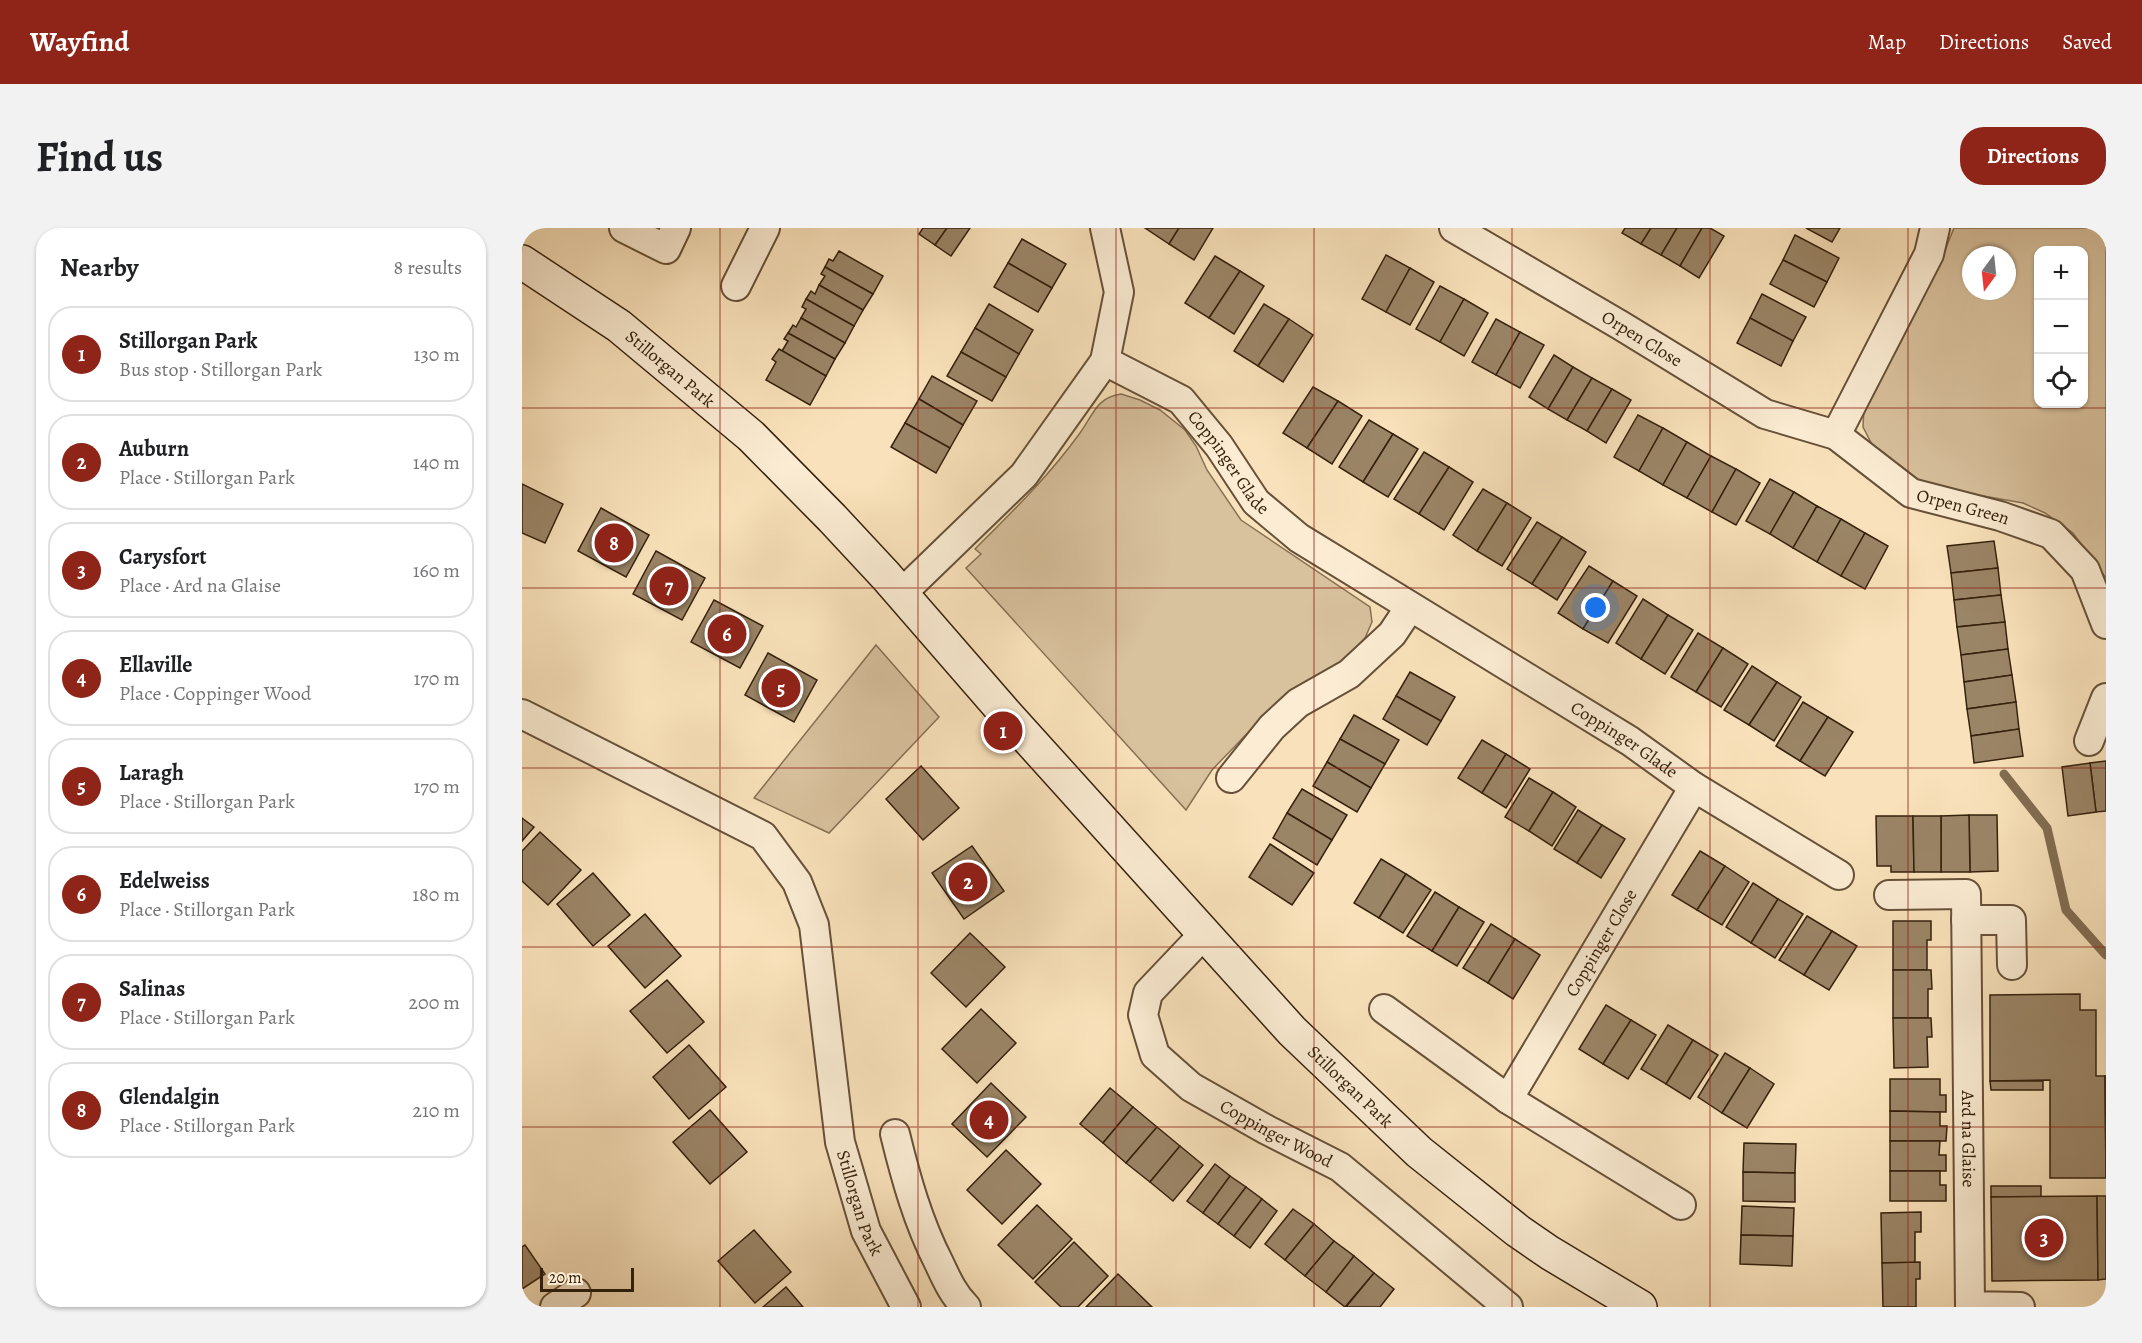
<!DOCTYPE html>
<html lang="en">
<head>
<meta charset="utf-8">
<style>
  :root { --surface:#fff; --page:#f2f2f2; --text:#202124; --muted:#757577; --line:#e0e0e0; --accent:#8f2418 }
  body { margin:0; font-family:Alegreya,serif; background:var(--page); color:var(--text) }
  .controls { position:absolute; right:18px; top:18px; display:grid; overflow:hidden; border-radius:12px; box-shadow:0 2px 4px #0004 }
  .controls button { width:54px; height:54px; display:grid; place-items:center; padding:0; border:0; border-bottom:2px solid var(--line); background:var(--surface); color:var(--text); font:30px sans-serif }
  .compass { position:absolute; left:1440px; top:18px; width:54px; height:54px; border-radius:50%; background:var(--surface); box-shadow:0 2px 4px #0004; rotate:195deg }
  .scale { position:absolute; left:18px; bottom:15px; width:94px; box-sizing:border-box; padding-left:6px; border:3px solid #35210c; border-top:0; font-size:16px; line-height:21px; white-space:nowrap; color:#35210c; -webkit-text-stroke:4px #fbecd3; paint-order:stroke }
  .you { position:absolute; left:1074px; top:380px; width:21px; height:21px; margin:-15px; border:4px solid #fff; border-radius:50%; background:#1a73e8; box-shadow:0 0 0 9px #1a73e833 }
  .badge { display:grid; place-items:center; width:39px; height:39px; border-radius:50%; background:var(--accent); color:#fff; font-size:20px; font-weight:700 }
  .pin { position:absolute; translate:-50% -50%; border:3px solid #fff; box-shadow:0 2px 6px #0006 }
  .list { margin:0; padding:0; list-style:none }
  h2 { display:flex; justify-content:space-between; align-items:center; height:78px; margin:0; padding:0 24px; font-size:26px }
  h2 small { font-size:20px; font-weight:400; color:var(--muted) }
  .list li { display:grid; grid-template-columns:39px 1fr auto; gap:18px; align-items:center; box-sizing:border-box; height:96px; margin:0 12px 12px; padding:0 12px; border:2px solid var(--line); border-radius:24px }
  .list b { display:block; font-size:22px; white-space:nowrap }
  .list p { margin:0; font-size:20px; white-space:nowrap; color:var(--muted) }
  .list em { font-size:20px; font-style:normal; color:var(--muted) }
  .icon { flex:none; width:33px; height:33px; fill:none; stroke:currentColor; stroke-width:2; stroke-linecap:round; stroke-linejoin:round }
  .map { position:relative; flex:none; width:1584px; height:1079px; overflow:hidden; border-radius:24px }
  header { display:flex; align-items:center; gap:36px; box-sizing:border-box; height:84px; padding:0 30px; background:var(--accent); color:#fff }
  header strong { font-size:28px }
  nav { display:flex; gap:33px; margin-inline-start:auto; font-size:21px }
  .intro { display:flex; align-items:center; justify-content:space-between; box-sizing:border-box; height:144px; padding:0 36px }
  h1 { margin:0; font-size:42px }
  .button { padding:15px 27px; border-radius:24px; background:var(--accent); color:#fff; font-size:21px; font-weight:700 }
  main { display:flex; gap:36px; padding:0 36px }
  aside { flex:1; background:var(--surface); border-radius:24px; box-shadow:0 2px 4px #0004 }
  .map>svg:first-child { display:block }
  .green { fill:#d8c19d; stroke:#867154; stroke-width:1.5; fill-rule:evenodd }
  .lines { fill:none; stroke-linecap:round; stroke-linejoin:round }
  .stream { stroke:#826d52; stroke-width:9 }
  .building { fill:#9b8567; stroke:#35210c; stroke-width:1.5 }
  .minor-casing { stroke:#665138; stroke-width:32 }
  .secondary-casing { stroke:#35210c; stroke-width:36 }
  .minor { stroke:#fbecd3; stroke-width:28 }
  .secondary { stroke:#fbecd3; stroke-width:33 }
  .grid { fill:none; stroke:#8f2418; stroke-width:1.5; stroke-opacity:0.55 }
  .labels { text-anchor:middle; stroke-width:5; stroke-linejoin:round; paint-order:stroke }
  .street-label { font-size:18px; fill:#35210c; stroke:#fbecd3 }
</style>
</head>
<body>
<header>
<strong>Wayfind</strong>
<nav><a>Map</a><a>Directions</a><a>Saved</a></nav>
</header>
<div class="intro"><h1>Find us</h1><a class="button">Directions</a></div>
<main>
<aside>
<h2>Nearby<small>8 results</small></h2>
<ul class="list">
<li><span class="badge">1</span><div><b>Stillorgan Park</b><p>Bus stop · Stillorgan Park</p></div><em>130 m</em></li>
<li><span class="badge">2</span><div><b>Auburn</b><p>Place · Stillorgan Park</p></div><em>140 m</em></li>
<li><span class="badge">3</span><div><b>Carysfort</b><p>Place · Ard na Glaise</p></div><em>160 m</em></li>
<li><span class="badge">4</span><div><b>Ellaville</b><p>Place · Coppinger Wood</p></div><em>170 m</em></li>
<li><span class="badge">5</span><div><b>Laragh</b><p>Place · Stillorgan Park</p></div><em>170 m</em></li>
<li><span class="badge">6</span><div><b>Edelweiss</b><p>Place · Stillorgan Park</p></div><em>180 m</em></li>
<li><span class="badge">7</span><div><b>Salinas</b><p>Place · Stillorgan Park</p></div><em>200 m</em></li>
<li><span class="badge">8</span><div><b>Glendalgin</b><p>Place · Stillorgan Park</p></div><em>210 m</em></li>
</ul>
</aside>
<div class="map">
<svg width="1584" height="1079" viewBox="0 0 1584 1079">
  <rect width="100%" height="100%" fill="#f9e2bb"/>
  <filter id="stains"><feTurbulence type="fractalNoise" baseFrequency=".00333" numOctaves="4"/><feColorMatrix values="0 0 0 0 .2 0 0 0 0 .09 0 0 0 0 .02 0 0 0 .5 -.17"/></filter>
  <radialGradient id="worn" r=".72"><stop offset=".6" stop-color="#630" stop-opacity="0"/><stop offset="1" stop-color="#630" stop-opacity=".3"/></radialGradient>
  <!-- green -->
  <g class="green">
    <path d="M1432,0H1584V350L1551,305L1523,285L1501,275L1399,257L1356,228L1341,199L1342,180L1376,119L1415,42ZM1516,22H1562V176H1516ZM1449,27H1485V63H1449Z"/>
    <path d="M599,166L618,172L638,182L663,202L674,218L685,242L719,292L848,379L850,394L843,410L824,431L741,489L690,542L664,582L444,340L459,326L453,321C490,284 527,248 558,205C571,187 575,169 599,166Z"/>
    <path d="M354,417L417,489L307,605L232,570Z"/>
  </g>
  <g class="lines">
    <!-- stream -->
    <path class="stream" d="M1482,546L1525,600L1544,682L1584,727"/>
  </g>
  <!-- building -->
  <g class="building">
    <path d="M401,0H425L413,17L397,6Z"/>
    <path d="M425,0H448L429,28L413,17Z"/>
    <path d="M623,0H657L647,16Z"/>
    <path d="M657,0H691L672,32L647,16Z"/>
    <path d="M1103,0H1129L1119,16L1100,5Z"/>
    <path d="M1129,0H1155L1139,27L1119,16Z"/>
    <path d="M1155,0H1180L1158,38L1139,27Z"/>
    <path d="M1180,0H1188L1202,8L1177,50L1158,38Z"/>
    <path d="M1284,0H1318L1310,14Z"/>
    <path d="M1273,7L1317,30L1305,54L1261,32Z"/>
    <path d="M500,11L544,36L530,60L486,35Z"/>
    <path d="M317,23L361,48L351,66L303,39L307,31L311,33Z"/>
    <path d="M864,27L888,40L864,84L840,71Z"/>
    <path d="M693,28L718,43L687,90L663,75Z"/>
    <path d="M1261,32L1305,54L1292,79L1248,56Z"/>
    <path d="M486,35L530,60L516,84L472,59Z"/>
    <path d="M303,39L351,66L341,82L297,57L303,48L299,46Z"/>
    <path d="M888,40L912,54L888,97L864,84Z"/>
    <path d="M718,43L742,58L712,106L687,90Z"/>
    <path d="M297,57L341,82L332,98L284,71L289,63L293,66Z"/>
    <path d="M918,58L942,71L918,114L894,101Z"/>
    <path d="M1240,66L1284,89L1271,113L1228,90Z"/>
    <path d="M284,71L332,98L323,115L279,90L284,81L280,79Z"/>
    <path d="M942,71L966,85L942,128L918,114Z"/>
    <path d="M467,76L511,102L497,126L453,100Z"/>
    <path d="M742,76L767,91L736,138L712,123Z"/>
    <path d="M279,90L323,115L313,131L266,105L271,97L274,99Z"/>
    <path d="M1228,90L1271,113L1259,138L1215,115Z"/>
    <path d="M767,91L791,107L761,154L736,138Z"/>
    <path d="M974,91L998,104L974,147L950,134Z"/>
    <path d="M453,100L497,126L484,149L439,124Z"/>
    <path d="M998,104L1022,117L998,160L974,147Z"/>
    <path d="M266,105L313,131L304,148L260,123L266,113L262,111Z"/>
    <path d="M257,121L304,148L288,177L244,152L254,134L250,131Z"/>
    <path d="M439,124L484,149L470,173L425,148Z"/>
    <path d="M1032,127L1051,139L1026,181L1007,169Z"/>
    <path d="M1051,139L1070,150L1045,192L1026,181Z"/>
    <path d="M410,148L455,173L441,197L397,171Z"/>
    <path d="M1070,150L1090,161L1065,203L1045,192Z"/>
    <path d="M791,159L816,173L785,220L761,205Z"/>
    <path d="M1090,161L1109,172L1084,215L1065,203Z"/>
    <path d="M397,171L441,197L428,220L383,195Z"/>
    <path d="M816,173L840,188L810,236L785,220Z"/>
    <path d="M1116,187L1141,200L1117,243L1092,229Z"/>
    <path d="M847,192L871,206L841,254L817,239Z"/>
    <path d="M383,195L428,220L414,245L369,219Z"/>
    <path d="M1141,200L1165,214L1141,257L1117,243Z"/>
    <path d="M871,206L896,221L866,269L841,254Z"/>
    <path d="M1165,214L1189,228L1165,270L1141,257Z"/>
    <path d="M902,224L927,239L897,286L872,271Z"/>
    <path d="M1189,228L1214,241L1190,284L1165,270Z"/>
    <path d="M927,239L951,254L922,302L897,286Z"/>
    <path d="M1214,241L1238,255L1214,297L1190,284Z"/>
    <path d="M1248,251L1272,264L1248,306L1224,293Z"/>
    <path d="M0,256L41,276L23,315L0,305Z"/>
    <path d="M961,261L985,275L955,323L931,307Z"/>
    <path d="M1272,264L1295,278L1271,320L1248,306Z"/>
    <path d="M985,275L1009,290L980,338L955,323Z"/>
    <path d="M1295,278L1319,291L1295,334L1271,320Z"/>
    <path d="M79,280L127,307L104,349L56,323Z"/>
    <path d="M1319,291L1343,305L1319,348L1295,334Z"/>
    <path d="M1015,294L1040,309L1010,356L985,341Z"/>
    <path d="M1343,305L1366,318L1343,361L1319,348Z"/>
    <path d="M1040,309L1064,324L1035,372L1010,356Z"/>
    <path d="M1472,313L1476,340L1429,345L1425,318Z"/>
    <path d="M134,323L183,350L160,392L111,366Z"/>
    <path d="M1067,338L1091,353L1061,401L1036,385Z"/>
    <path d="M1476,340L1479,367L1432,372L1429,345Z"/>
    <path d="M1091,353L1115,368L1086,415L1061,401Z"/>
    <path d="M1479,367L1483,394L1435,399L1432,372Z"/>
    <path d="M1121,371L1146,387L1119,431L1094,415Z"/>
    <path d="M192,372L241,398L218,440L169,414Z"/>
    <path d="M1146,387L1171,402L1143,446L1119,431Z"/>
    <path d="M1483,394L1486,421L1439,427L1435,399Z"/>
    <path d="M1176,405L1201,420L1174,464L1149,449Z"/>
    <path d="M1201,420L1226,436L1199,479L1174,464Z"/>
    <path d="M1486,421L1490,447L1442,454L1439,427Z"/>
    <path d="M246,425L295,452L272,494L223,467Z"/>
    <path d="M1230,438L1255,454L1227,497L1202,482Z"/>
    <path d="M888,444L933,469L919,493L874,468Z"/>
    <path d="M1490,447L1494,474L1445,481L1442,454Z"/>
    <path d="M1255,454L1279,469L1252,513L1227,497Z"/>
    <path d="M874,468L919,493L905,517L861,491Z"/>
    <path d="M1281,474L1306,489L1278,533L1254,518Z"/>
    <path d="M1494,474L1497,501L1449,508L1445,481Z"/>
    <path d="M832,487L877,512L863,536L818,511Z"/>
    <path d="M1306,489L1331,504L1303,548L1278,533Z"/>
    <path d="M1497,501L1501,528L1452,535L1449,508Z"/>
    <path d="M818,511L863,536L849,560L805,534Z"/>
    <path d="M960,512L984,526L960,565L936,550Z"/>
    <path d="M984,526L1008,541L984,580L960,565Z"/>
    <path d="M1584,533V583L1574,584L1568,535Z"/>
    <path d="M805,534L849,560L835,584L791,558Z"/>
    <path d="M1568,535L1574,584L1546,588L1540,539Z"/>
    <path d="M399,538L437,580L401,612L364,571Z"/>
    <path d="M1007,550L1031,564L1007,603L983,589Z"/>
    <path d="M780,561L825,587L810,612L765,585Z"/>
    <path d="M1031,564L1054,579L1030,618L1007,603Z"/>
    <path d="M1056,582L1080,597L1055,635L1032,621Z"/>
    <path d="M765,585L810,612L795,637L751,610Z"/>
    <path d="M1447,587H1475L1476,643L1448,644Z"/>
    <path d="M1447,587L1448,644H1419V588Z"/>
    <path d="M1354,588H1391L1392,644H1369V638H1355Z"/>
    <path d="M1391,588H1419V644H1392Z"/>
    <path d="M0,590L12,599L0,613Z"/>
    <path d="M1080,597L1103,611L1079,650L1055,635Z"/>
    <path d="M18,604L59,642L26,677L0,653V623Z"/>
    <path d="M748,616L792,645L770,677L727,649Z"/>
    <path d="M450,618L482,663L442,691L410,645Z"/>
    <path d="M1178,623L1203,638L1175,682L1150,667Z"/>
    <path d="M859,631L884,646L857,690L832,675Z"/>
    <path d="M1203,638L1227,654L1200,697L1175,682Z"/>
    <path d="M71,645L108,687L71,718L35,676Z"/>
    <path d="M884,646L909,662L881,705L857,690Z"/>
    <path d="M1231,655L1256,671L1229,715L1204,699Z"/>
    <path d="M913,664L937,679L910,723L885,708Z"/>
    <path d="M1256,671L1281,686L1253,730L1229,715Z"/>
    <path d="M937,679L962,694L935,738L910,723Z"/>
    <path d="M123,686L159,728L123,760L86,718Z"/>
    <path d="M1285,688L1310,703L1282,747L1257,732Z"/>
    <path d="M1371,693H1409V712H1405V742H1371Z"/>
    <path d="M969,696L993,711L966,755L941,740Z"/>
    <path d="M1310,703L1335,718L1307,762L1282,747Z"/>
    <path d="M448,705L483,739L444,779L409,745Z"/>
    <path d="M993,711L1018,727L991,771L966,755Z"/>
    <path d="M1371,742H1409L1410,761H1406V790H1371Z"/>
    <path d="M145,752L182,794L145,825L108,783Z"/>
    <path d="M1558,766V782H1574V848H1583L1584,950H1528V852L1468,853V767Z"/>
    <path d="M1084,777L1109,792L1081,836L1057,821Z"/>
    <path d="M459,781L494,815L455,855L420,821Z"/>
    <path d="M1371,790H1409L1410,809H1405L1406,839L1372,840Z"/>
    <path d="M1109,792L1134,807L1106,851L1081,836Z"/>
    <path d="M1146,797L1171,812L1144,856L1119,841Z"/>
    <path d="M1171,812L1196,827L1168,871L1144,856Z"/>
    <path d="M167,817L204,859L167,891L131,849Z"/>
    <path d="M1203,825L1228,840L1200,885L1176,869Z"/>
    <path d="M1228,840L1252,856L1225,900L1200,885Z"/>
    <path d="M1583,848H1584V950Z"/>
    <path d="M1368,851H1418V867H1424V884L1368,883Z"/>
    <path d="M1468,853H1521V862H1469Z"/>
    <path d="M469,855L504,889L465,929L430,896Z"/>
    <path d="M588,860L611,879L581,915L558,896Z"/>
    <path d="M611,879L635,899L604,935L581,915Z"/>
    <path d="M188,882L225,924L188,956L151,914Z"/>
    <path d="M1368,883L1418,884V898H1425L1424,913H1368Z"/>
    <path d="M635,899L658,918L628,954L604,935Z"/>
    <path d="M1368,913H1418L1417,927H1424V943H1368Z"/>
    <path d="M1222,915L1274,916L1273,945L1221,944Z"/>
    <path d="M658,918L681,937L651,973L628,954Z"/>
    <path d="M484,922L519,956L480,996L445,962Z"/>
    <path d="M693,936L708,948L681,985L665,973Z"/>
    <path d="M1368,943H1418V957H1424V973H1368Z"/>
    <path d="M1221,944L1273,945V974L1221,973Z"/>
    <path d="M708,948L724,959L696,996L681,985Z"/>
    <rect x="1469" y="958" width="50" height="11"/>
    <path d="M724,959L740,971L712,1008L696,996Z"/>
    <path d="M1575,968L1576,1052L1470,1053L1469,969Z"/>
    <path d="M1575,968H1584V1051L1576,1052Z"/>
    <path d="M740,971L755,983L728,1020L712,1008Z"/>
    <path d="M515,977L550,1011L511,1051L476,1017Z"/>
    <path d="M1220,978L1272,980L1271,1008L1219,1007Z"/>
    <path d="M771,981L792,996L763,1032L743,1016Z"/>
    <path d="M1399,984V1004H1393V1035H1360L1359,985Z"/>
    <path d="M792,996L812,1013L783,1048L763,1032Z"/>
    <path d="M232,1002L269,1044L233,1075L196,1033Z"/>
    <path d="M1219,1007L1271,1008L1270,1038L1218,1036Z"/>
    <path d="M812,1013L832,1028L804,1064L783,1048Z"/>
    <path d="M552,1014L586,1048L556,1079H539L513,1054Z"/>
    <path d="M3,1017L23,1046L0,1061V1019Z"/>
    <path d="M832,1028L852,1045L823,1079L804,1064Z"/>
    <path d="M1398,1034V1051H1394V1079H1361L1360,1035Z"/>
    <path d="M852,1045L872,1061L858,1079H824Z"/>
    <path d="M596,1046L630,1079H564Z"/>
    <path d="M264,1059L281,1079H241Z"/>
  </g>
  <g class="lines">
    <defs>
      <g id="minor">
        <path d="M102,0L144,21L154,0"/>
        <path id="s1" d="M932,0L1098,97L1243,186L1314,207L1389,265L1478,288L1529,306L1563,342L1584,396"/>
        <path d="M214,58L243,0"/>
        <path id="s2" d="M583,133L659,172L697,218L734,274L777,310L1108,513L1172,559L1317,647"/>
        <path d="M1314,207L1407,26L1413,0"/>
        <path d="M379,366L502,247L583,133L597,64L583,0"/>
        <path id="s3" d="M0,486L241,608L275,654L292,697L318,914L344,1003L384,1079"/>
        <path d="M1567,513L1584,470"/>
        <path d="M709,550L750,499L776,475L827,446L870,406L888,379"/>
        <path id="s4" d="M1367,667L1444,666L1448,1078L1498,1079"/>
        <path d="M1444,692H1489L1490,737"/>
        <path id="s5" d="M682,706L626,765L621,787L633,827L669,859L745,902L818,939L986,1079"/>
        <path d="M862,781L986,871L1159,977"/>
        <path id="s6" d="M986,871L1172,559"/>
        <path d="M373,906C384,951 396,994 417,1035C425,1052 431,1066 444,1079"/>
        <path d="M33,1079L54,1065"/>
      </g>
      <g id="secondary">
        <path id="s7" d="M0,34L97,98L229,208L310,290L364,348L483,485L770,803L897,924L996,1003L1028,1025L1118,1079"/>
      </g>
    </defs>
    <!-- minor casing -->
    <use href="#minor" class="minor-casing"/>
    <!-- secondary casing -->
    <use href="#secondary" class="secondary-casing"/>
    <!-- minor -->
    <use href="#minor" class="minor"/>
    <!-- secondary -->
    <use href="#secondary" class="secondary"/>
  </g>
  <!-- grid -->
  <path class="grid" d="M198,0V1079M396,0V1079M594,0V1079M792,0V1079M990,0V1079M1188,0V1079M1386,0V1079M0,180H1584M0,360H1584M0,540H1584M0,719H1584M0,899H1584"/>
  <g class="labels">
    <!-- street labels -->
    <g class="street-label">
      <text dy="6" stroke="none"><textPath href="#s1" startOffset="218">Orpen Close</textPath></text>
      <text dy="6" stroke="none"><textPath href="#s7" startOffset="183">Stillorgan Park</textPath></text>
      <text dy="6" stroke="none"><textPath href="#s2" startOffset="164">Coppinger Glade</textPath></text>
      <text dy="6" stroke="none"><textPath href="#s1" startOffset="585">Orpen Green</textPath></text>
      <text dy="6" stroke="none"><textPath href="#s2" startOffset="651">Coppinger Glade</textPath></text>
      <text dy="6" stroke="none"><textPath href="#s6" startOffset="182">Coppinger Close</textPath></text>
      <text dy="6" stroke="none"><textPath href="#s7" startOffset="1173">Stillorgan Park</textPath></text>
      <text dy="6" stroke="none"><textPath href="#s5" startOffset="291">Coppinger Wood</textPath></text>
      <text dy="6" stroke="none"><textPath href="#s4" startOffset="322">Ard na Glaise</textPath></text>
      <text dy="6" stroke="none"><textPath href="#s3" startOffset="656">Stillorgan Park</textPath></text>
    </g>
  </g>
  <rect width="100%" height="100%" filter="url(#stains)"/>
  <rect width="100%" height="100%" fill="url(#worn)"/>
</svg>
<div class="controls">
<button>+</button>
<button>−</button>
<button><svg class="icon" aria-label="locate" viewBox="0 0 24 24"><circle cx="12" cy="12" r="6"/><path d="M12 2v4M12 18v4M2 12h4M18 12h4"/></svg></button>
</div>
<svg class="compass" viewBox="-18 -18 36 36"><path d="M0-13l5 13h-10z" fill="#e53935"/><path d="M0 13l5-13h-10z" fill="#757577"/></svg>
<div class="scale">20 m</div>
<div class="you"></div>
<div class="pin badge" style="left:481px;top:503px">1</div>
<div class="pin badge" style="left:446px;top:654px">2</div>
<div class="pin badge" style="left:1522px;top:1010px">3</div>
<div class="pin badge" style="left:467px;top:892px">4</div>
<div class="pin badge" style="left:259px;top:460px">5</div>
<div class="pin badge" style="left:205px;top:406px">6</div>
<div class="pin badge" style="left:147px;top:358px">7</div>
<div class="pin badge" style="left:92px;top:315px">8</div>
</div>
</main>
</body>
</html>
